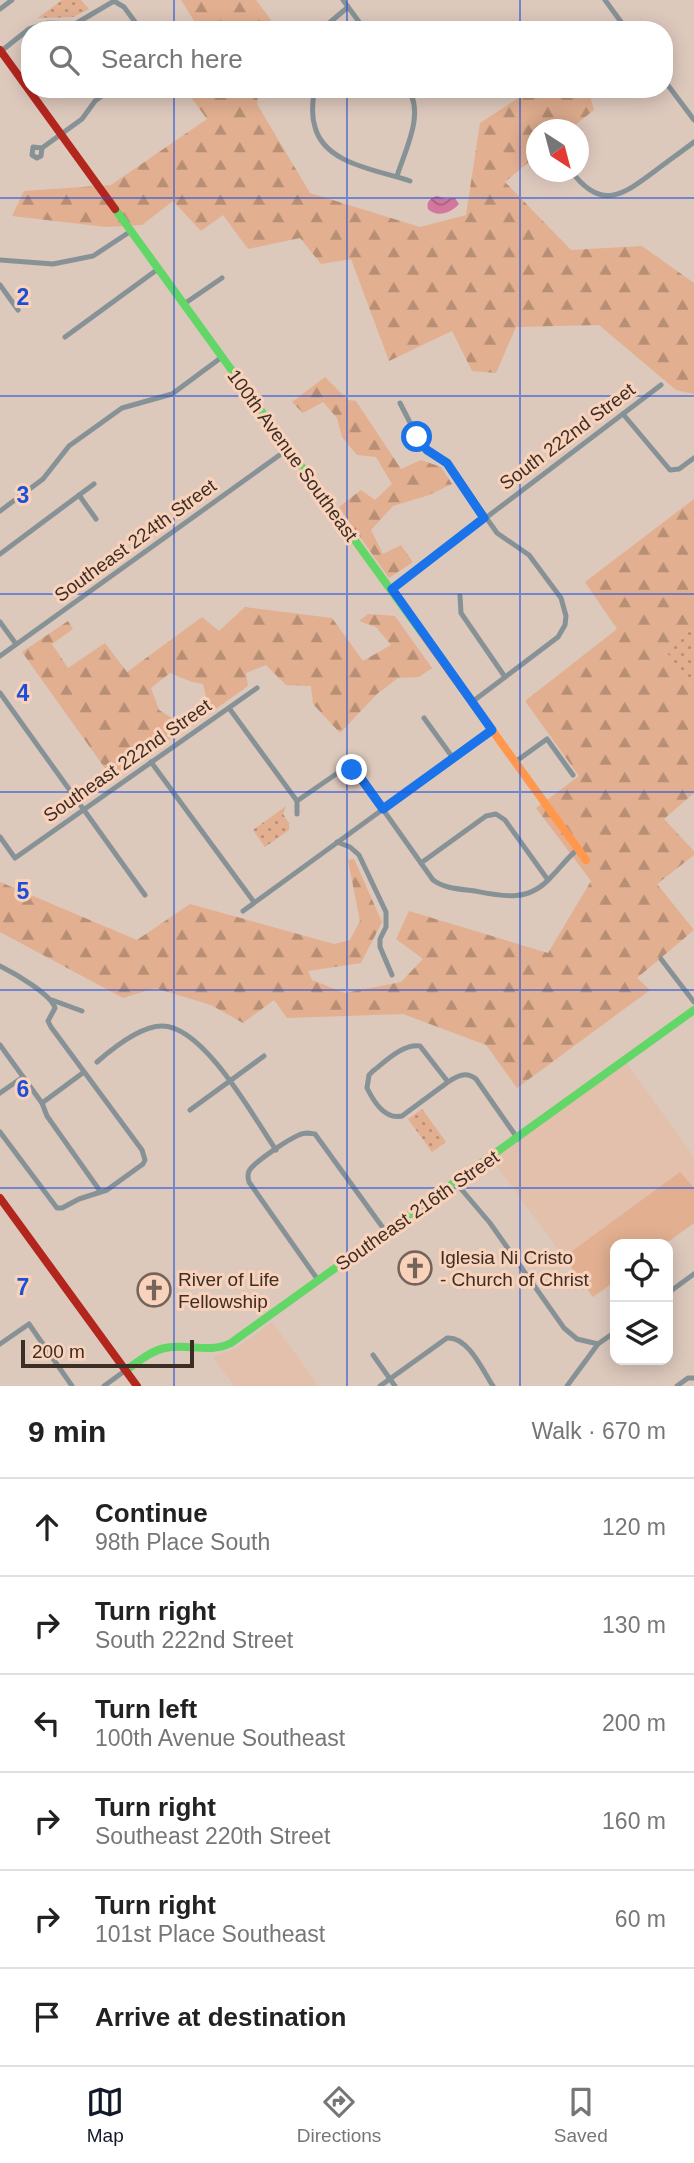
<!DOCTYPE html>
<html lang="en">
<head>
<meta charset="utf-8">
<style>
  :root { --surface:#fff; --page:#f6f6f6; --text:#222; --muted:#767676; --line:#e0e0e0; --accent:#111827 }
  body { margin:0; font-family:Arial,sans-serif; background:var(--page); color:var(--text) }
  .controls { position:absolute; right:21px; bottom:21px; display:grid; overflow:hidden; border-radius:14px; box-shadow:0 4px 18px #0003 }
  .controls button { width:63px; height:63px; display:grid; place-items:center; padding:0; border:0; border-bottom:2px solid var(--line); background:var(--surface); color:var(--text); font:35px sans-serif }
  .compass { position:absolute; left:526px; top:119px; width:63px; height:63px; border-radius:50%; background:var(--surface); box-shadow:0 4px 18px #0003; rotate:144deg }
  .scale { position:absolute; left:21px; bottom:18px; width:173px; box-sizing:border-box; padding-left:7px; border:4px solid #3d2e25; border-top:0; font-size:19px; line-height:24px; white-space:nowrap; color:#3d2e25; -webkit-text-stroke:5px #f9d2bb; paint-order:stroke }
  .stop { position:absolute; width:21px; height:21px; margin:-16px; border:5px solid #1a73e8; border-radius:50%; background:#fff }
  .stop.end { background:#1a73e8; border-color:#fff; box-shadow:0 2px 7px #0008 }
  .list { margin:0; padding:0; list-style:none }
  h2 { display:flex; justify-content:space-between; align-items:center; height:91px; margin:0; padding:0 28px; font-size:30px }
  h2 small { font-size:23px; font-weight:400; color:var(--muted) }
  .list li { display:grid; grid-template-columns:46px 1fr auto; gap:21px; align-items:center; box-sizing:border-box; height:98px; padding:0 28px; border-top:2px solid var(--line) }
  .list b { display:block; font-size:26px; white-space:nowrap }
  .list p { margin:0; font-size:23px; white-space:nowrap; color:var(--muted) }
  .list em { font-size:23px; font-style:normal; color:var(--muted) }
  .icon { flex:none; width:38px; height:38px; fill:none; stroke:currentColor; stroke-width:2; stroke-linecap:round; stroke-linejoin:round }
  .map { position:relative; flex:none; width:694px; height:1386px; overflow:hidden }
  .search { position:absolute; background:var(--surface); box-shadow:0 4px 18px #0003; left:21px; right:21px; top:21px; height:77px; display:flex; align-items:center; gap:18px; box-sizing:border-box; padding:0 24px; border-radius:28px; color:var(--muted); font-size:26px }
  .sheet { height:679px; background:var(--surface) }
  nav { display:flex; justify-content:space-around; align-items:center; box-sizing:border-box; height:98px; border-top:2px solid var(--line); background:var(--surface); font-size:19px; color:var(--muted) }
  nav a { display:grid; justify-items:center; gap:4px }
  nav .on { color:var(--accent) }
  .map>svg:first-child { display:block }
  .built { fill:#e2c0ac }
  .grass { fill:url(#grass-dots) }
  .forest { fill:url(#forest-firs) }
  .pitch { fill:#e2af90 }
  .water { fill:url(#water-waves) }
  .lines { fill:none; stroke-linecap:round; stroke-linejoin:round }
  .street { stroke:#879296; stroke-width:5 }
  .fast { stroke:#63d668; stroke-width:8 }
  .slow { stroke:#ff974d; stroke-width:8 }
  .jam { stroke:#b3261e; stroke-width:8 }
  .route { stroke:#1a73e8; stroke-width:9 }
  .grid { fill:none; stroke:#1d4ed8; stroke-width:2; stroke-opacity:0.55 }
  .labels { text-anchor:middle; stroke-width:6; stroke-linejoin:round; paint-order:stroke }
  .street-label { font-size:19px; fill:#3d2e25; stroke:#f9d2bb }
  .poi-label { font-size:19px; fill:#3d2e25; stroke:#f9d2bb; text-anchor:start }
  .grid-label { font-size:23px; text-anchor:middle; font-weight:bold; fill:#1d4ed8; stroke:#f9d2bb; stroke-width:6; stroke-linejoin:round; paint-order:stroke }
</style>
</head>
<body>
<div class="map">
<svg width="694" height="1386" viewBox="0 0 694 1386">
  <defs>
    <pattern id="grass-dots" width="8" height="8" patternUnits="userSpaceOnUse" patternTransform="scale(1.75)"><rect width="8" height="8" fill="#e2af90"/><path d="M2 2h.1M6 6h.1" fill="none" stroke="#b88f75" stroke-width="1.8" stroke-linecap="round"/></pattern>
    <pattern id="forest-firs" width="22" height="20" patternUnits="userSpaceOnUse" patternTransform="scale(1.75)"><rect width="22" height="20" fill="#e2af90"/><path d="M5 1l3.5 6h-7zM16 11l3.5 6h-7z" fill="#b88f75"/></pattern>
    <pattern id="water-waves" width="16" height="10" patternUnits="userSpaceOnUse" patternTransform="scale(1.75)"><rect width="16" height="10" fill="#d2779d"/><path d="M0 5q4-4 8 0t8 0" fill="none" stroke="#ac6280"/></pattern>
  </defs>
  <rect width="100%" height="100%" fill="#ddc8bc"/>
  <!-- built -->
  <g class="built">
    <path d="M625,1061L694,1157V1223L665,1244H615V1281L593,1297L491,1158Z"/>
    <path d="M272,1322L319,1386H234L213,1357L236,1348Z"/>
  </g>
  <!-- grass -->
  <g class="grass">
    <path d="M62,0H81L89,9L73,17L38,18Z"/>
    <path d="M694,627V689L664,649Z"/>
    <path d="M286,806L283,814L289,823V830L265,847L253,830Z"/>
    <path d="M422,1109L446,1142L432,1152L408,1119Z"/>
  </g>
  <!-- forest -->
  <g class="forest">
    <path d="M181,0H256L271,20L270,30H200Z"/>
    <path d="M187,89H259L257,104L310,193L420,227L466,215L480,123L532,89H588L594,110L570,129L536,130V156L505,182L571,250L642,246L694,283V394L676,390L599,325L516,327L496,373L472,371L452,331L389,361L351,259L321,264L300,238L248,249L223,215L201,231L173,201L142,225L106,227L12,216L24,191L111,185L207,119L187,92Z"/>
    <path d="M325,377L348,400L356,401L401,469L421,460L441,467L452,484L429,495L393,506L371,530L383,554L401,545L413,562L389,578L339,507L361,490L375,500L392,484L376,457L357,455L342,437L337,418L323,402L303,413L292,402Z"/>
    <path d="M694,499V627L664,649L694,689V793L664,819L694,851V855L657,884L694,930L637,978L650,990L517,1088L486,1045L403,1014L287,1018L274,1000L243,1023L211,1005L155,988L123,998L0,932V882L137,940L190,904L334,944L350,940L360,921L348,860L354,859L382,922L361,963L308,971L312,980L345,993L401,982L423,959L396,939L409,911L548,953L591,881L536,808L579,776L525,701L617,629L585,582Z"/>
    <path d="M245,607L332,618L363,661L391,645L376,627L359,621L368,614L395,616L432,668L419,677L398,678L377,694L340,733L313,704L311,686L286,685L266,665L246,673L248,686L210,713L203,684L192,682L170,673L151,688L159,710L172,718L180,732L112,778L22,652L68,621L73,629L52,644L68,668L105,643L127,672L202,617L219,631Z"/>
  </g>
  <!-- pitch -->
  <path class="pitch" d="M680,1172L694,1188V1223L665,1244H615V1281L593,1297L564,1257Z"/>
  <!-- water -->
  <path class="water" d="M437,196L446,199L455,198L459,204C451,213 437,218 428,209C426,202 430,198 437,196Z"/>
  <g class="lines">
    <!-- street -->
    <g class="street">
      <path d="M343,0L365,30"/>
      <path d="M605,0L627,30"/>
      <path d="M0,9L12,0"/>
      <path d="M321,30L348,7"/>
      <path d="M0,52L29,29L48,23L75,24L114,1L124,7L141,30"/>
      <path d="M664,80L694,120"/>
      <path d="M314,89C313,102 311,115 315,127C325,165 379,170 410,181"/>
      <path d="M42,148L33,147L32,155L37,158L41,156L42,148L82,119L95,101L111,89"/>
      <path d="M572,172C601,211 623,195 655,171C668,161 681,152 694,142"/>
      <path d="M397,176C405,150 425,114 408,89"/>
      <path d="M0,260L53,264L93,256L131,231"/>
      <path d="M0,285L18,310"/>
      <path d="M184,304L222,278"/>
      <path d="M65,337L158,269"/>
      <path d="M400,403L420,442L427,450L447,462L497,533L529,555L561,598L566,616L565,625L558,637L472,702"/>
      <path d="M623,414L670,470L679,469L694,458"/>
      <path d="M79,495L96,519"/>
      <path d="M0,511L43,479L69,446L122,408L172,394L222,357"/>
      <path d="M0,554L94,484"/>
      <path d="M392,589L661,385"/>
      <path d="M460,596L461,613L505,677"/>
      <path d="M0,622L16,644"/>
      <path d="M0,656L288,449"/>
      <path d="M0,693L145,895"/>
      <path d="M229,708L297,801"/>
      <path d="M424,718L453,758"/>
      <path d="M151,762L254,902"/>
      <path d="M515,762L547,739L573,775"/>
      <path d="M346,768L351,762L358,761L363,768L360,777"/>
      <path d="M297,814V801L342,770L349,769L360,777L433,880C445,889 461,889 475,891C505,897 529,902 551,877C561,867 567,858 578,849"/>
      <path d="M0,837L15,858L257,688"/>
      <path d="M337,842L350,847L359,855L386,912V927L380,939V947L392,975"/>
      <path d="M421,863L486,816L496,814L505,820L548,880"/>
      <path d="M243,911L492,730"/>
      <path d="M661,959L694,1002"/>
      <path d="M0,966C14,973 51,994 55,1008L48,1021L51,1027L142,1150L145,1160L143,1164L107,1190L79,1199L62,1208H57L0,1132"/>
      <path d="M52,1000L82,1011"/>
      <path d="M0,1045L42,1103L47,1116L100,1191"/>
      <path d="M97,1062C113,1048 140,1026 162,1026C204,1026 254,1118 276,1150"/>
      <path d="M448,1082L402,1116C385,1120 374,1102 367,1088L369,1075L373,1071C386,1061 402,1044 420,1046L448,1082C457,1076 466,1071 476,1079L518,1139"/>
      <path d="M0,1093L23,1077"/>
      <path d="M42,1103L84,1072"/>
      <path d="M190,1110L264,1056"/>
      <path d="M456,1183L490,1223L564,1328L577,1339L598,1344"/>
      <path d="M318,1280L249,1182C248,1177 247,1176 249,1171C254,1162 289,1139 299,1135C304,1132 309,1133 315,1134L386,1232"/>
      <path d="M668,1293L694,1274"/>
      <path d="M0,1344L29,1324L72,1386"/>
      <path d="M373,1355L395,1386"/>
      <path d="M104,1386L126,1370"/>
      <path d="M380,1386L447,1338C468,1336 483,1371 493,1386"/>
      <path d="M567,1386L598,1344L615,1332"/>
      <path d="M677,1386L688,1378H694"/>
    </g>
    <!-- fast -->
    <g class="fast">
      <path d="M115,209L422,633"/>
      <path d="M126,1370C138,1362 150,1351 165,1348C188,1343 209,1354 231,1343L694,1010"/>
    </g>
    <!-- slow -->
    <path class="slow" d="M422,633L586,860"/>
    <!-- jam -->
    <g class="jam">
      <path d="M0,50L115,209"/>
      <path d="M0,1198L137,1386"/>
    </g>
  </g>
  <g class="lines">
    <!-- route -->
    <path class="route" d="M352,770L360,777L383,809L492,730L392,589L484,518L447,463L427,450L417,437"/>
  </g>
  <!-- grid -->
  <path class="grid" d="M174,0V30M347,0V30M520,0V30M174,89V1386M347,89V1386M520,89V1386M0,198H694M0,396H694M0,594H694M0,792H694M0,990H694M0,1188H694"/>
  <!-- icons -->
  <defs>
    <symbol id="church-ring" viewBox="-11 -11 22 22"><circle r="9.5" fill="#f9d2bb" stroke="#75645a" stroke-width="1.5"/><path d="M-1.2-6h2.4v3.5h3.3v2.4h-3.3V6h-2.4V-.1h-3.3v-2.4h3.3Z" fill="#75645a"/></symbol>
  </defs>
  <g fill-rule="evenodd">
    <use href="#church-ring" x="396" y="1249" width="38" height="38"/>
    <use href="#church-ring" x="135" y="1271" width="38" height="38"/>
  </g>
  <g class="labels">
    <!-- street labels -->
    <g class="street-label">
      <text transform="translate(567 436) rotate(-37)" y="7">South 222nd Street</text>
      <text transform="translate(293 455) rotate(54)" y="7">100th Avenue Southeast</text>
      <text transform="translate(135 540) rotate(-36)" y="7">Southeast 224th Street</text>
      <text transform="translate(127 760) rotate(-35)" y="7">Southeast 222nd Street</text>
      <text transform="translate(417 1210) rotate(-35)" y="7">Southeast 216th Street</text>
    </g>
    <!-- poi labels -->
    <g class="poi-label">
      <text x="440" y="1264">Iglesia Ni Cristo<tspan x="440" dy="22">- Church of Christ</tspan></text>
      <text x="178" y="1286">River of Life<tspan x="178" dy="22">Fellowship</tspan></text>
    </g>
  </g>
  <g class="grid-label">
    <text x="23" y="305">2</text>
    <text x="23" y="503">3</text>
    <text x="23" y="701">4</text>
    <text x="23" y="899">5</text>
    <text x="23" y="1097">6</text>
    <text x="23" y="1295">7</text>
  </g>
</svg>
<div class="controls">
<button><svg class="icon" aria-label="locate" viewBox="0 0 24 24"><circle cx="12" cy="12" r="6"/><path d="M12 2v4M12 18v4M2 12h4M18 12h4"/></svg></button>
<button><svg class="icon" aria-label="layers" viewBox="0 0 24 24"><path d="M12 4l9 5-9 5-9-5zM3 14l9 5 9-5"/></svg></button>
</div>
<svg class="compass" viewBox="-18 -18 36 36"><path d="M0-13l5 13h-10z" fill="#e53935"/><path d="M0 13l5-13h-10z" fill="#767676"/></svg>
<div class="scale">200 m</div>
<div class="stop" style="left:417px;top:437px"></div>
<div class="stop end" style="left:352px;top:770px"></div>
<div class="search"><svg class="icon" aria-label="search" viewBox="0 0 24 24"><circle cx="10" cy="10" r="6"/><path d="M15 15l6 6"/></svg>Search here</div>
</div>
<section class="sheet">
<h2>9 min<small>Walk · 670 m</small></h2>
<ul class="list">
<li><svg class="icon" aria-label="ahead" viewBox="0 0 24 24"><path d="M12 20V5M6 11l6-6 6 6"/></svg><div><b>Continue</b><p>98th Place South</p></div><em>120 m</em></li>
<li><svg class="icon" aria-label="right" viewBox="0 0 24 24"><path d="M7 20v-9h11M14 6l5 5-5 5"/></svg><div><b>Turn right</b><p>South 222nd Street</p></div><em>130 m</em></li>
<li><svg class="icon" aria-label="left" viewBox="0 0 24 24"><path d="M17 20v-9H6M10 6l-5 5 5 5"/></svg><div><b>Turn left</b><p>100th Avenue Southeast</p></div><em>200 m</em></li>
<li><svg class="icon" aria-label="right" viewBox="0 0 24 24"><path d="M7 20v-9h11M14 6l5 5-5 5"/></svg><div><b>Turn right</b><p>Southeast 220th Street</p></div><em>160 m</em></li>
<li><svg class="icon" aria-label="right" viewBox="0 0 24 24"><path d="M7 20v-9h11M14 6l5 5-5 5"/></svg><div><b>Turn right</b><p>101st Place Southeast</p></div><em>60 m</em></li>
<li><svg class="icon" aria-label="arrive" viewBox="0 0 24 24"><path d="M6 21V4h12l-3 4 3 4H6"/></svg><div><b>Arrive at destination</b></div></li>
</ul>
</section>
<nav>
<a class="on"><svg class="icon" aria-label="map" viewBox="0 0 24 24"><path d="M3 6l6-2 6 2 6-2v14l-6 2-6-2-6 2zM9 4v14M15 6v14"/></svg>Map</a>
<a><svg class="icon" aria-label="directions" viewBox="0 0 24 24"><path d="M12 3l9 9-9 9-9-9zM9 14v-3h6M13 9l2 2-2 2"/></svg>Directions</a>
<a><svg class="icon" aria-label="saved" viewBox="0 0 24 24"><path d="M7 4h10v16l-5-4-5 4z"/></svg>Saved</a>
</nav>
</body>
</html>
